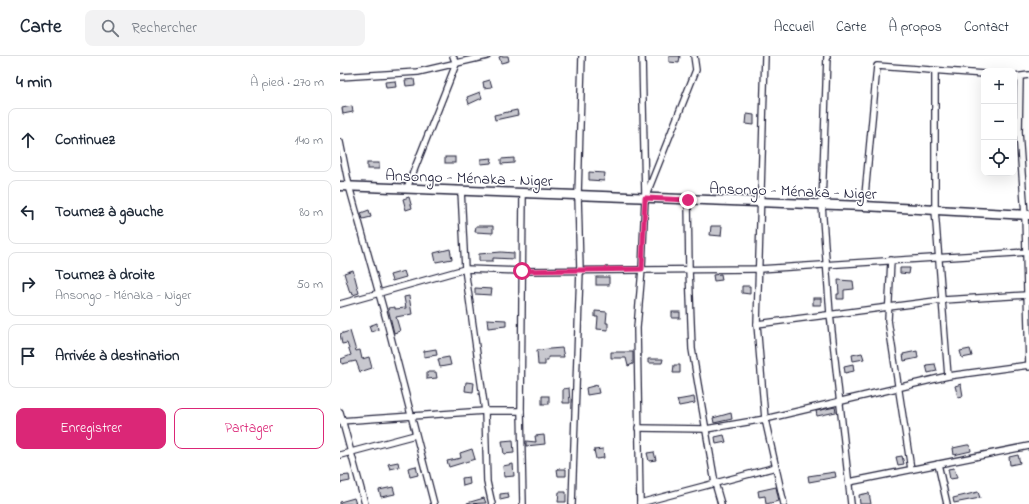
<!DOCTYPE html>
<html lang="fr">
<head>
<meta charset="utf-8">
<style>
  :root { --surface:#fff; --page:#f2f2f3; --text:#1f2937; --muted:#747a83; --line:#e0e1e3; --accent:#db2777 }
  body { margin:0; font-family:"Indie Flower",sans-serif; background:var(--page); color:var(--text) }
  .controls { position:absolute; right:12px; top:12px; display:grid; overflow:hidden; border-radius:8px; box-shadow:0 4px 16px #0002 }
  .controls button { width:36px; height:36px; display:grid; place-items:center; padding:0; border:0; border-bottom:1px solid var(--line); background:var(--surface); color:var(--text); font:20px sans-serif }
  .stop { position:absolute; width:12px; height:12px; margin:-9px; border:3px solid #db2777; border-radius:50%; background:#fff }
  .stop.end { background:#db2777; border-color:#fff; box-shadow:0 1px 4px #0008 }
  .list { margin:0; padding:0; list-style:none }
  h2 { display:flex; justify-content:space-between; align-items:center; height:52px; margin:0; padding:0 16px; font-size:17px }
  h2 small { font-size:13px; font-weight:400; color:var(--muted) }
  .list li { display:grid; grid-template-columns:26px 1fr auto; gap:12px; align-items:center; box-sizing:border-box; height:64px; margin:0 8px 8px; padding:0 8px; border:1px solid var(--line); border-radius:8px }
  .list b { display:block; font-size:15px; white-space:nowrap }
  .list p { margin:0; font-size:13px; white-space:nowrap; color:var(--muted) }
  .list em { font-size:13px; font-style:normal; color:var(--muted) }
  .actions { display:flex; gap:8px; padding:12px 16px }
  .actions a { flex:1; padding:9px 0; border:1px solid var(--accent); border-radius:8px; text-align:center; font-size:14px; color:var(--accent) }
  .actions .main { background:var(--accent); color:#fff }
  .icon { flex:none; width:22px; height:22px; fill:none; stroke:currentColor; stroke-width:2; stroke-linecap:round; stroke-linejoin:round }
  .map { position:relative; flex:none; width:689px; height:448px; overflow:hidden }
  header { display:flex; align-items:center; gap:24px; box-sizing:border-box; height:56px; padding:0 20px; background:var(--surface); border-bottom:1px solid var(--line) }
  header strong { font-size:19px }
  nav { display:flex; gap:22px; margin-inline-start:auto; font-size:14px }
  .search { width:280px; height:36px; background:var(--page); display:flex; align-items:center; gap:10px; box-sizing:border-box; padding:0 14px; border-radius:8px; color:var(--muted); font-size:15px }
  main { display:flex }
  aside { flex:1; background:var(--surface) }
  .map>svg:first-child { display:block }
  .building { fill:#c8c8cf; stroke:#22223b }
  .lines { fill:none; stroke-linecap:round; stroke-linejoin:round }
  .street-casing { stroke:#22223b; stroke-width:8 }
  .secondary-casing { stroke:#22223b; stroke-width:11 }
  .street { stroke:#fff; stroke-width:5.5 }
  .secondary { stroke:#fff; stroke-width:8 }
  .route { stroke:#db2777; stroke-width:5 }
  .labels { text-anchor:middle; stroke-width:3; stroke-linejoin:round; paint-order:stroke }
  .street-label { font-size:16px; fill:#22223b; stroke:#fff }
</style>
</head>
<body>
<header>
<strong>Carte</strong>
<div class="search"><svg class="icon" aria-label="search" viewBox="0 0 24 24"><circle cx="10" cy="10" r="6"/><path d="M15 15l6 6"/></svg>Rechercher</div>
<nav><a>Accueil</a><a>Carte</a><a>À propos</a><a>Contact</a></nav>
</header>
<main>
<aside>
<h2>4 min<small>À pied · 270 m</small></h2>
<ul class="list">
<li><svg class="icon" aria-label="ahead" viewBox="0 0 24 24"><path d="M12 20V5M6 11l6-6 6 6"/></svg><div><b>Continuez</b></div><em>140 m</em></li>
<li><svg class="icon" aria-label="left" viewBox="0 0 24 24"><path d="M17 20v-9H6M10 6l-5 5 5 5"/></svg><div><b>Tournez à gauche</b></div><em>80 m</em></li>
<li><svg class="icon" aria-label="right" viewBox="0 0 24 24"><path d="M7 20v-9h11M14 6l5 5-5 5"/></svg><div><b>Tournez à droite</b><p>Ansongo - Ménaka - Niger</p></div><em>50 m</em></li>
<li><svg class="icon" aria-label="arrive" viewBox="0 0 24 24"><path d="M6 21V4h12l-3 4 3 4H6"/></svg><div><b>Arrivée à destination</b></div></li>
</ul>
<div class="actions"><a class="main">Enregistrer</a><a>Partager</a></div>
</aside>
<div class="map">
<svg width="689" height="448" viewBox="0 0 689 448">
  <rect width="100%" height="100%" fill="#fff"/>
  <filter id="ink" filterUnits="userSpaceOnUse"><feTurbulence type="fractalNoise" baseFrequency=".025" numOctaves="2"/><feDisplacementMap in="SourceGraphic" scale="8" xChannelSelector="R" yChannelSelector="G"/><feConvolveMatrix kernelMatrix="1 2 1 2 8 2 1 2 1" color-interpolation-filters="sRGB"/></filter>
  <g filter="url(#ink)">
    <!-- building -->
    <g class="building">
      <path d="M162,0H168L169,5L161,7L159,1Z"/>
      <path d="M329,0H340L339,7L329,6Z"/>
      <path d="M74,23L75,29L66,30L65,24Z"/>
      <path d="M150,24L152,31L144,32L143,26Z"/>
      <path d="M55,25L56,31L46,32L45,26Z"/>
      <path d="M140,36L142,42L129,48L127,41Z"/>
      <path d="M12,50L13,56L3,58L2,52Z"/>
      <path d="M177,54L178,59L155,64L154,59Z"/>
      <path d="M407,58L414,59V69L406,68Z"/>
      <rect x="105" y="101" width="10" height="6"/>
      <path d="M152,102L151,107L141,108V103Z"/>
      <path d="M174,102V107L161,108V103Z"/>
      <rect x="27" y="107" width="12" height="6"/>
      <path d="M249,116L265,117L264,125L249,124Z"/>
      <path d="M69,141L72,152L66,154L63,143Z"/>
      <path d="M29,154L31,161L23,163L21,157Z"/>
      <path d="M136,170H153V177L135,176Z"/>
      <path d="M371,170H382L381,180L370,179Z"/>
      <path d="M110,193L112,203L96,206L94,197Z"/>
      <path d="M161,196L174,197V203L153,202V205H139V198Z"/>
      <path d="M560,212H570L569,218L560,217Z"/>
      <path d="M13,214L19,237L13,239L12,236L10,237L4,217Z"/>
      <path d="M64,215L66,221L52,225L50,219Z"/>
      <path d="M381,218L382,224L374,225L373,219Z"/>
      <rect x="256" y="221" width="13" height="8"/>
      <path d="M498,224L513,225L514,233L504,234V243H497V238H499Z"/>
      <path d="M402,230H410V238L402,237Z"/>
      <path d="M135,232L152,233L151,239L135,238Z"/>
      <path d="M69,240L72,258L56,261L60,275L54,277L48,252L55,251V253L66,252L64,241Z"/>
      <rect x="473" y="242" width="8" height="7"/>
      <path d="M255,255L267,256L266,267H268V274L257,273L258,261H255Z"/>
      <rect x="332" y="256" width="8" height="6"/>
      <path d="M147,263L166,264V270L148,272Z"/>
      <path d="M37,267L38,274L31,276L29,270Z"/>
      <path d="M10,275L16,295L20,294L22,303L29,301L32,312L20,316L16,305L2,308L1,303L11,299L7,287L2,288L0,278Z"/>
      <path d="M222,292L224,301H208V304H205V309H198L197,294Z"/>
      <path d="M96,293L97,299L84,301V295Z"/>
      <path d="M630,293L632,300L622,302L620,295Z"/>
      <path d="M577,295L578,302L564,305L563,298Z"/>
      <path d="M271,296H293V308L288,310L286,302H271Z"/>
      <path d="M522,297L524,303L513,305L512,299Z"/>
      <path d="M109,301L111,309L100,311L98,303Z"/>
      <path d="M308,303H323L322,307H308Z"/>
      <path d="M513,308L514,315L505,317L504,310Z"/>
      <path d="M595,308L597,315L588,317L586,309Z"/>
      <path d="M334,309H340V317H333Z"/>
      <path d="M87,316H96L97,322L87,323Z"/>
      <path d="M126,326L134,327L133,336L125,335Z"/>
      <path d="M621,328L623,340L618,341L615,330Z"/>
      <path d="M257,329L259,337L247,339L246,332Z"/>
      <path d="M229,332L230,347H223V333Z"/>
      <rect x="202" y="340" width="7" height="8"/>
      <path d="M354,341L355,347L339,350L337,344Z"/>
      <path d="M495,351L496,356L477,360L476,355Z"/>
      <path d="M391,357L392,363L374,367L373,362Z"/>
      <path d="M204,379L205,388L186,390V385L196,386L195,380Z"/>
      <path d="M384,379L386,386L376,388L375,381Z"/>
      <path d="M173,384L174,397L164,398L162,385Z"/>
      <path d="M627,389H630L631,395L614,399L613,392Z"/>
      <path d="M132,393L135,403L109,411L107,405L121,402L120,397Z"/>
      <path d="M263,393L264,402L256,403L254,394Z"/>
      <path d="M314,396L316,404L309,405L307,397Z"/>
      <path d="M678,399L680,407L670,409L669,401Z"/>
      <path d="M562,400L564,408L558,409L556,401Z"/>
      <path d="M58,406L59,411L50,413L48,408Z"/>
      <path d="M173,408L174,420L164,421L163,410Z"/>
      <path d="M76,410L78,419L70,421L68,412Z"/>
      <path d="M614,412L617,422L610,423L608,413Z"/>
      <path d="M217,413H226V420H218Z"/>
      <path d="M495,416L496,421L469,426L468,420Z"/>
      <path d="M9,419L10,425L0,427V420Z"/>
      <path d="M129,421L130,428L123,430L122,422Z"/>
      <path d="M53,431L55,438L41,441L39,434Z"/>
      <path d="M436,431L439,445L426,448L425,440L419,441L418,435Z"/>
      <path d="M219,436H226V446H218Z"/>
      <path d="M638,436L640,442L614,447L613,442Z"/>
      <path d="M168,437L169,442L160,444V438Z"/>
      <path d="M529,437L531,448H520L519,439Z"/>
      <path d="M14,442L16,448H0V446Z"/>
      <path d="M144,442L146,447L127,448V447Z"/>
    </g>
    <g class="lines">
      <defs>
        <g id="street">
          <path d="M302,0L305,140"/>
          <path d="M425,0L417,268L425,363L444,448"/>
          <path d="M487,0L482,149L490,258L511,448"/>
          <path d="M595,14V154L608,320"/>
          <path d="M0,21L78,16L147,0"/>
          <path d="M674,21L689,19"/>
          <path d="M680,21L679,76L685,159L689,311"/>
          <path d="M0,86L9,130L48,270L94,448"/>
          <path d="M67,132L116,8L113,0"/>
          <path d="M121,134L125,213L145,355L147,426L152,448"/>
          <path d="M348,144L349,213L352,293L375,427L381,448"/>
          <path d="M524,150L537,10L644,18"/>
          <path d="M551,204L548,264L571,413"/>
          <path d="M0,248L125,213L182,215L419,213L689,196"/>
          <path d="M417,268L603,244L687,239"/>
          <path d="M0,356L25,448"/>
          <path d="M0,365L145,355H181"/>
          <path d="M298,372L366,373L425,363L608,320L689,309"/>
          <path d="M0,399L75,379"/>
          <path d="M598,408L607,448"/>
          <path d="M509,426L689,390"/>
          <path d="M300,447L436,411"/>
          <path d="M183,448L181,355L183,137"/>
          <path d="M232,448L240,214L238,139L242,0"/>
          <path d="M300,448L297,272L302,213L305,142L356,14L354,0"/>
        </g>
        <path id="secondary" d="M0,130L524,150L689,159"/>
      </defs>
      <!-- street casing -->
      <use href="#street" class="street-casing"/>
      <!-- secondary casing -->
      <use href="#secondary" class="secondary-casing"/>
      <!-- street -->
      <use href="#street" class="street"/>
      <!-- secondary -->
      <use href="#secondary" class="secondary"/>
    </g>
  </g>
  <g class="lines" filter="url(#ink)">
    <!-- route -->
    <path class="route" d="M182,215L302,213L305,142L348,144"/>
  </g>
  <g class="labels">
    <!-- street labels -->
    <g class="street-label">
      <text transform="translate(129 121) rotate(2)" y="6">Ansongo - Ménaka - Niger</text>
      <text transform="translate(453 134) rotate(2)" y="6">Ansongo - Ménaka - Niger</text>
    </g>
  </g>
</svg>
<div class="controls">
<button>+</button>
<button>−</button>
<button><svg class="icon" aria-label="locate" viewBox="0 0 24 24"><circle cx="12" cy="12" r="6"/><path d="M12 2v4M12 18v4M2 12h4M18 12h4"/></svg></button>
</div>
<div class="stop" style="left:182px;top:215px"></div>
<div class="stop end" style="left:348px;top:144px"></div>
</div>
</main>
</body>
</html>
